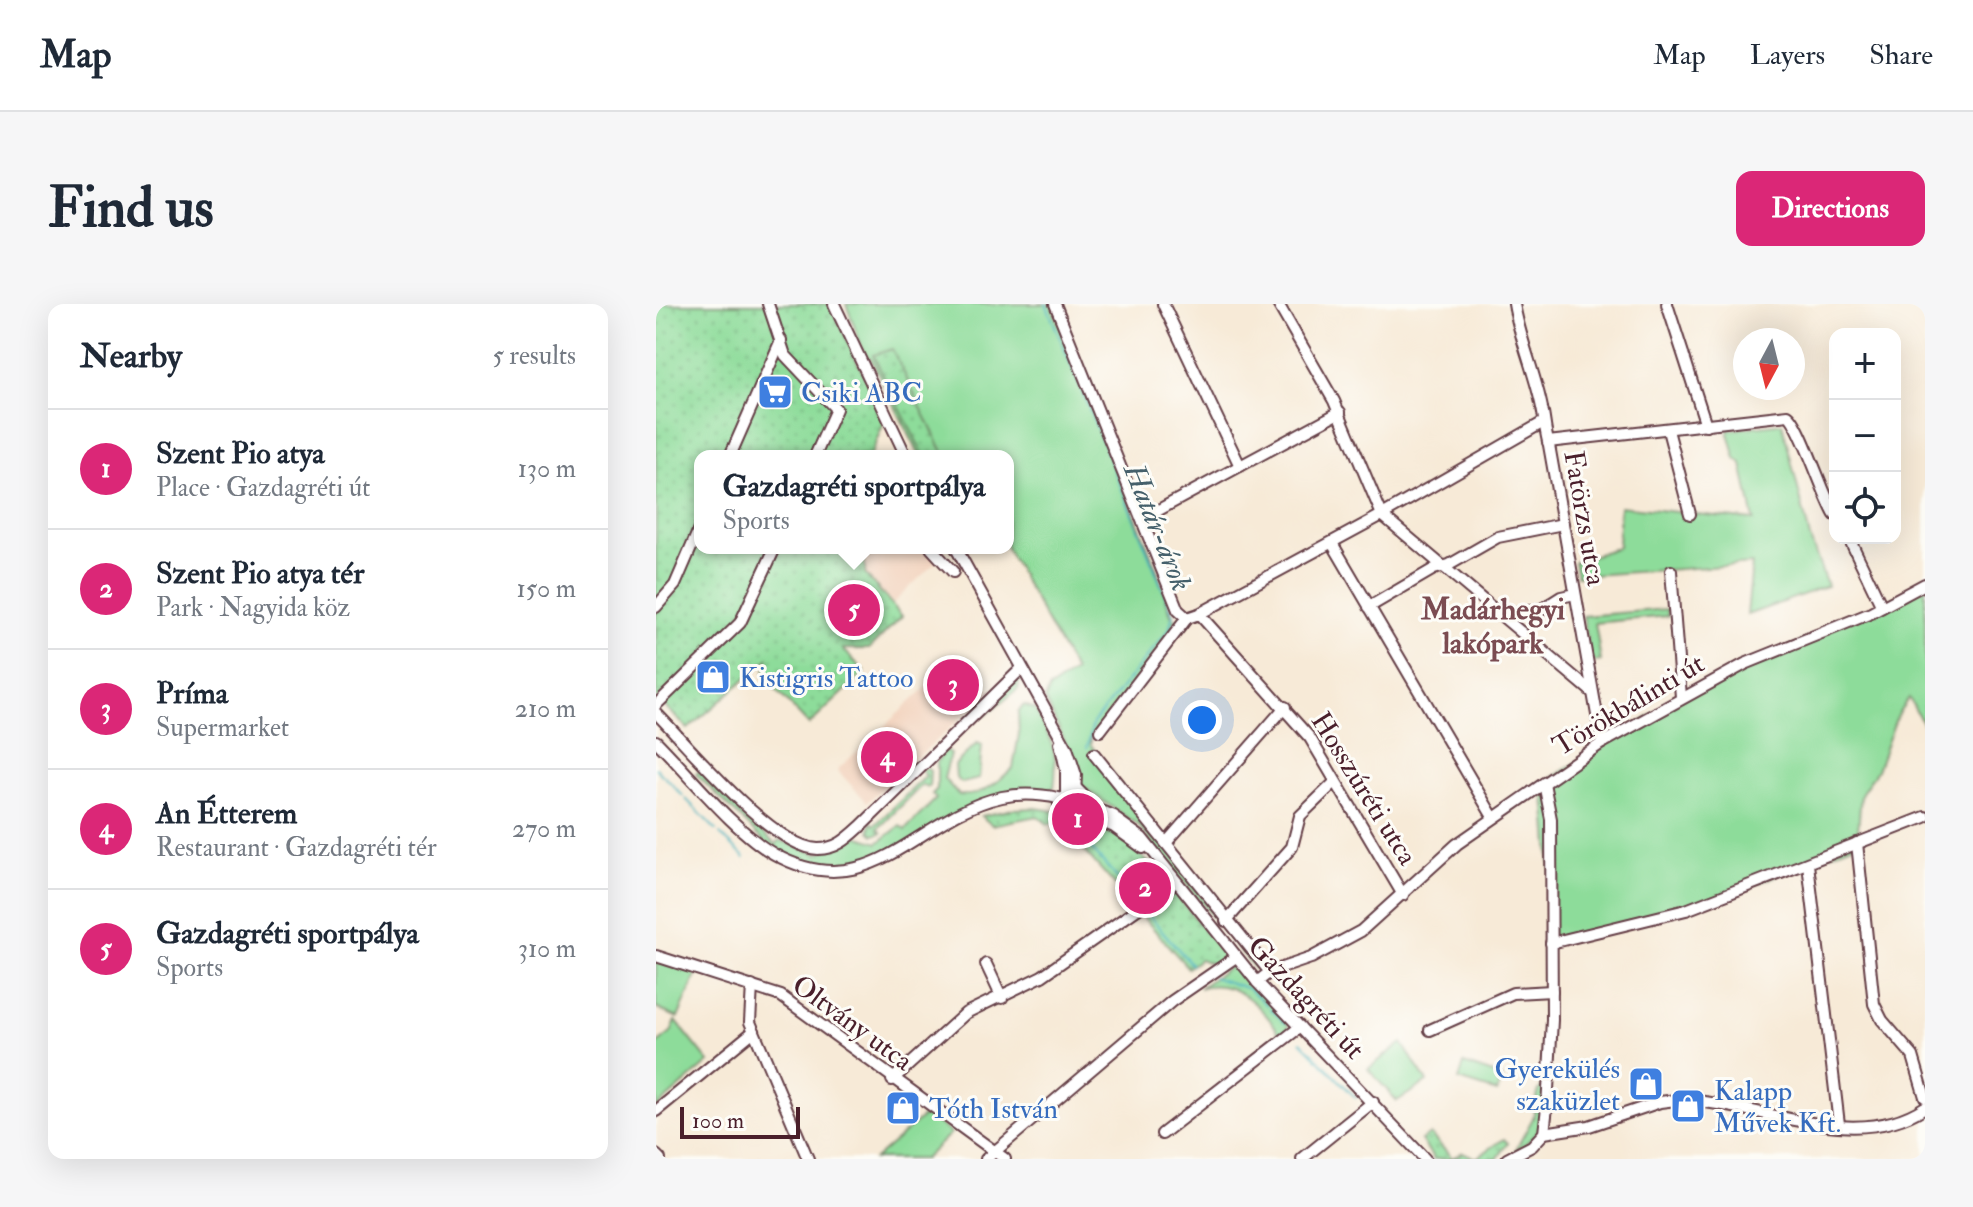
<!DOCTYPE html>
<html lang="en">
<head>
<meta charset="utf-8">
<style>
  :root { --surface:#fff; --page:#f6f6f7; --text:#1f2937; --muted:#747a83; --line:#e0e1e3; --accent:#db2777 }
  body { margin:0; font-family:"IM FELL Double Pica",serif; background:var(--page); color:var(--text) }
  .controls { position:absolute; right:24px; top:24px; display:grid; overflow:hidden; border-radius:16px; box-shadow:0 8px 32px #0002 }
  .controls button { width:72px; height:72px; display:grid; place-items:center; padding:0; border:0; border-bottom:2px solid var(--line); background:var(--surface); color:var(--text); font:40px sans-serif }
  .compass { position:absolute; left:1077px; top:24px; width:72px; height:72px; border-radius:50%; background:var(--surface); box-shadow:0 8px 32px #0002; rotate:187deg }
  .scale { position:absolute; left:24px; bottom:20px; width:120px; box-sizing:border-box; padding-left:8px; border:4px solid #4a1f2b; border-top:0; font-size:22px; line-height:28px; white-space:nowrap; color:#4a1f2b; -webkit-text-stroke:6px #fdfcf7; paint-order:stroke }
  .you { position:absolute; left:546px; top:416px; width:28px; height:28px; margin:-20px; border:6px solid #fff; border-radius:50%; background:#1a73e8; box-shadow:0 0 0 12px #1a73e833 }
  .badge { display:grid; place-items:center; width:52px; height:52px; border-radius:50%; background:var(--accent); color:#fff; font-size:26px; font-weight:700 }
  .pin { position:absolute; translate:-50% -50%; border:4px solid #fff; box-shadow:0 2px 8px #0006 }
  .popup { position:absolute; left:38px; top:146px; width:320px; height:104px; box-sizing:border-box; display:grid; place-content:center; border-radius:16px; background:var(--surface); filter:drop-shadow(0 2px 6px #0005); font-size:26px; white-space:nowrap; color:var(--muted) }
  .popup b { font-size:30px; color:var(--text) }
  .popup::after { content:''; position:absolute; left:50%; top:100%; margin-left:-16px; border:16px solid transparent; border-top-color:var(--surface) }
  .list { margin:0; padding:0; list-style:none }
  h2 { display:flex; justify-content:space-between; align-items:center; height:104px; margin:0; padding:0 32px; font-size:34px }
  h2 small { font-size:26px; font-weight:400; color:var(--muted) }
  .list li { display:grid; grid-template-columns:52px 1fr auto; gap:24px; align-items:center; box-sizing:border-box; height:120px; padding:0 32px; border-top:2px solid var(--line) }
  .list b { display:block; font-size:30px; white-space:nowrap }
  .list p { margin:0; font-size:26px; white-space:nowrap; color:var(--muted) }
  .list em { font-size:26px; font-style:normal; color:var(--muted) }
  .icon { flex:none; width:44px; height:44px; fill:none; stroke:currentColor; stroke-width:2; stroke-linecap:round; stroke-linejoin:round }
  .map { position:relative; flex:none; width:1269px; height:855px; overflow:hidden; border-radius:16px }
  header { display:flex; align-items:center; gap:48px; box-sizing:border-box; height:112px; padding:0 40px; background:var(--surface); border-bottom:2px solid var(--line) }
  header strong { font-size:38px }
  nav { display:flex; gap:44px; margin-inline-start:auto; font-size:28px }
  .intro { display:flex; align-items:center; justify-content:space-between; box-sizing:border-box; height:192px; padding:0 48px }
  h1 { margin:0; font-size:56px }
  .button { padding:20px 36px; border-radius:16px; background:var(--accent); color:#fff; font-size:28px; font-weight:700 }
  main { display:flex; gap:48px; padding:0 48px }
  aside { flex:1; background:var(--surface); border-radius:16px; box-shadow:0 8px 32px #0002 }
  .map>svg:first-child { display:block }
  .built { fill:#f3d4bf }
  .green { fill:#8ddc9a; stroke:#6c7e62; stroke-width:2 }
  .park { fill:url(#park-dots); stroke:#6c7e62; stroke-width:2 }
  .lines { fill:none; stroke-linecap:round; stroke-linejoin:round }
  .stream { stroke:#3fafba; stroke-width:2 }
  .minor-casing { stroke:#643d45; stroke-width:14 }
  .minor { stroke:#fff; stroke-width:10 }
  .labels { text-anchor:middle; stroke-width:6; stroke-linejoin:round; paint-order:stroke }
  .shop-label { font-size:28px; fill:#366cbe; stroke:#fdfcf7; text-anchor:start }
  .street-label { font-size:28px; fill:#4a1f2b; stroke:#fdfcf7 }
  .water-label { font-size:30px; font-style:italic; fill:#45606b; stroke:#fdfcf7 }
  .neighbourhood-label { font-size:30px; font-weight:bold; fill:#7b4c52; stroke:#fdfcf7 }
</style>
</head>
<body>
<header>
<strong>Map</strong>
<nav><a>Map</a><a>Layers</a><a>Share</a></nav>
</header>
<div class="intro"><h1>Find us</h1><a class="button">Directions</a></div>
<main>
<aside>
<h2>Nearby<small>5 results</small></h2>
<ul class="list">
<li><span class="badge">1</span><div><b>Szent Pio atya</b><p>Place · Gazdagréti út</p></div><em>130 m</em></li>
<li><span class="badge">2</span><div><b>Szent Pio atya tér</b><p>Park · Nagyida köz</p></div><em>150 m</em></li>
<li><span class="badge">3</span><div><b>Príma</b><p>Supermarket</p></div><em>210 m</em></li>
<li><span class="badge">4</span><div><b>An Étterem</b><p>Restaurant · Gazdagréti tér</p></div><em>270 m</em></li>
<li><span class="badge">5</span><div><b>Gazdagréti sportpálya</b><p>Sports</p></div><em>310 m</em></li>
</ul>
</aside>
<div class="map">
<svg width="1269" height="855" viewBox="0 0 1269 855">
  <defs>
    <pattern id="park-dots" width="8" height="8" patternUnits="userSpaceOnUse" patternTransform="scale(2)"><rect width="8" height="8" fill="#8ddc9a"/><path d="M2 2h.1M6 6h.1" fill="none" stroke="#7bbc85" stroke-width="1.8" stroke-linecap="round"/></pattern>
  </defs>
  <rect width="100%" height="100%" fill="#fdfcf7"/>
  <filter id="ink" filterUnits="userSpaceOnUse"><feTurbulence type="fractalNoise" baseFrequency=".0125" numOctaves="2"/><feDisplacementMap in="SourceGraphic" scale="16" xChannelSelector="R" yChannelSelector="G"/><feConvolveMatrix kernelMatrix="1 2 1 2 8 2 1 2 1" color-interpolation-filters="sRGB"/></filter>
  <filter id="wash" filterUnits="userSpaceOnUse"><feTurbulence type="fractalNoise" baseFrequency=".006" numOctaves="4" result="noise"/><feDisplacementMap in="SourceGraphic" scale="32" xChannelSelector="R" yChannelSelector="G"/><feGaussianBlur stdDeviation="1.8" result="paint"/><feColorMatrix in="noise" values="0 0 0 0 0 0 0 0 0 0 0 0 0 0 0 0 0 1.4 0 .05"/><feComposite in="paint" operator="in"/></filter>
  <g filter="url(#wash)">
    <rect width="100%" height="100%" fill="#f7ead7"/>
    <!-- built -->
    <g class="built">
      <path d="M195,244H268L281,257L237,299L208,270L209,258Z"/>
      <path d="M302,354L336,387L211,498L181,466Z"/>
    </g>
    <!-- green -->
    <g class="green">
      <path d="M190,0H395L501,266L516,314L521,315L507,340L435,433V441L556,605L605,660L606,667L599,665L482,521L425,482L421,464L389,395L394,384L419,368L350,244L352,152H264L215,55L209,51Z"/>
      <path d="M1126,119L1154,234L1171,282L1091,311L1096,260L921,272L918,258L962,243L964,202L1098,216L1086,160L1080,155L1072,126Z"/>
      <path d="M1269,280V424L1253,394L1242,409L1221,466L1205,490L1201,539L1070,592L895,639V567L888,479L1025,393Z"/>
      <path d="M1011,305L1012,312L939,319L945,357L935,358L927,312Z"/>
      <path d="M361,375H364L362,385L329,412L326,409Z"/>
      <path d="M368,401L379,405C396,437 403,449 398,484L351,490L228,550L180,562L132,553L112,541L40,470L48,463L54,469L50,474L120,541L123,536L162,550L201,532L222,539L244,522L249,526L280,495L276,490L281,485V458L289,445L294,450L288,475L303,491C324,494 343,477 357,464L363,430L362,408Z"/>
      <path d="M321,439L326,441L323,475L306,479L300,474L299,461Z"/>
      <path d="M270,464L274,467L273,483L266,481L222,525L226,529L218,531L214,527L215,518L219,521L270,472L266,467Z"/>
      <path d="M0,657L41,670L22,714L0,704Z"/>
      <path d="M576,661L583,664L631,716L633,727L626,733C610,707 580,672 543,684Z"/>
      <path d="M20,717L53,758L0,804V741L15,729Z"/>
      <path d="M746,739L771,778L741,797L712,765Z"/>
      <path d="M808,760L846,773L841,788L803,776Z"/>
      <path d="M887,780C895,810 884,832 859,847L877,814L882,788Z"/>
      <path d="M270,810L295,829L268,855H218Z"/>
    </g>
    <!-- park -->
    <g class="park">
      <path d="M0,0H174L229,116L214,152H44V244H195L209,258V270L246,312L213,345H187L209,368L153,421L108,373L112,355L32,425L0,393Z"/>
      <path d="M236,45L289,152H268L217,51Z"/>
      <path d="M379,504C485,517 504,580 569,649L567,656L558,661L544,655L532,664L404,519L392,520L381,512L336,521L325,512L357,505Z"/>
      <path d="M774,830L796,854L807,848L820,854L848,835L852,839L841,855H778L765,836Z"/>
    </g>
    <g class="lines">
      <!-- stream -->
      <g class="stream">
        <path d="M390,0L517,310L513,326L437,419L431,444"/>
        <path d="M0,464L7,472"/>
        <path d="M9,473L27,492"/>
        <path d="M30,495L60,526"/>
        <path d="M426,526L428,536L476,591"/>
        <path d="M64,530L89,554"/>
        <path d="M488,606L536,661"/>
        <path d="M557,673L593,685L611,701"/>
        <path d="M614,704L629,719"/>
        <path d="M645,737L700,794"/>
      </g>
    </g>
  </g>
  <g filter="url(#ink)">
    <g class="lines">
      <defs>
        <g id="minor">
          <path d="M112,0L129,51L180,105L159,152"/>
          <path d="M178,0L250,152"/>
          <path d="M399,0L522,306L531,314"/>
          <path d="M507,0L584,162"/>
          <path d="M622,0L678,97L726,211L936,388"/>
          <path d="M858,0C864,36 879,69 886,104C889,117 889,128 893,141L946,439"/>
          <path d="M1011,0L1050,121"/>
          <path d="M1012,126L1034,210"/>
          <path d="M892,138L1132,111C1144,118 1167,191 1179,211"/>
          <path d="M74,152L125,36"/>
          <path d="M486,215L684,108"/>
          <path d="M1193,234L1226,303"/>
          <path d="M676,239L837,513"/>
          <path d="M275,244L297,268"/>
          <path d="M300,244L411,444L420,471L419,490"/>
          <path d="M1015,267L1025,393"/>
          <path d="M0,303L19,281L44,223"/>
          <path d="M713,303L778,265L793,261L842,233L907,220"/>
          <path d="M543,310L726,211L886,119"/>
          <path d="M843,310L886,305L905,293L919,290"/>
          <path d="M531,314L543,310L654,434L747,591"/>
          <path d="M0,401L84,319L119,244"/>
          <path d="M0,409C33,442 117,544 162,545C180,545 191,535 204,523L365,365"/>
          <path d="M444,427L531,314"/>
          <path d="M0,437C33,470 79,528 118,550C216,605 261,511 346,493C385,485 422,498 458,512"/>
          <path d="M404,439L410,466V498"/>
          <path d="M438,450L614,668"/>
          <path d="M421,485L436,500"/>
          <path d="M403,500L458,523L487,544"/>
          <path d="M453,510L486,534L601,678L769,855"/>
          <path d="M510,539L629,403"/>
          <path d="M1201,539L1218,700L1226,716L1257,752L1269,793"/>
          <path d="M1152,560L1183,820"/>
          <path d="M570,617L636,543L644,512L679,478"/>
          <path d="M895,639L1030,606L1269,513"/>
          <path d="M0,652L125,692L349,855"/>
          <path d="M330,660L346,694"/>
          <path d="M601,678L614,668L655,654L705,627L801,540L946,439L1089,360L1215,309L1269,280"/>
          <path d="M96,682L94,718L152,855"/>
          <path d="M774,726L857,689L896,687"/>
          <path d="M236,776L310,709L386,672L520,578"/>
          <path d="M0,807L98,727"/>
          <path d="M888,829L933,822L1004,798L1020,796C1099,796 1197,851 1269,803"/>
          <path d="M506,830L644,723"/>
          <path d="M0,851L4,855"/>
          <path d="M330,855L516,697L580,653"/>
          <path d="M646,855L717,798"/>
          <path d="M851,855L876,842L888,829L891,803L896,716L895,515L888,479"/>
        </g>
      </defs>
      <!-- minor casing -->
      <use href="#minor" class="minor-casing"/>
      <!-- minor -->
      <use href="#minor" class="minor"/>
    </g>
  </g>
  <!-- icons -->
  <defs>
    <symbol id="supermarket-square" viewBox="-11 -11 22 22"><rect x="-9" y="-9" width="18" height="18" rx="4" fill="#3f7fe0" stroke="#fdfcf7"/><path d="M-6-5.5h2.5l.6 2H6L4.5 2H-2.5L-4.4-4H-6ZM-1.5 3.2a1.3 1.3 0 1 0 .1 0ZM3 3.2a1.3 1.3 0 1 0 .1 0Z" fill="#fff"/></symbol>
    <symbol id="shop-square" viewBox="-11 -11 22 22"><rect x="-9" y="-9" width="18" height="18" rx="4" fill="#3f7fe0" stroke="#fdfcf7"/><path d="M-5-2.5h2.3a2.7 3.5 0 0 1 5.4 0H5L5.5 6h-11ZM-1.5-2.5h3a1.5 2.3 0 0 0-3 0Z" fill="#fff"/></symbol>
  </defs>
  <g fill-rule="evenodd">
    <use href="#supermarket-square" x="99" y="68" width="40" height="40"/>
    <use href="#shop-square" x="37" y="353" width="40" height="40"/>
    <use href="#shop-square" x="970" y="760" width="40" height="40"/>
    <use href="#shop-square" x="1012" y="782" width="40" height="40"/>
    <use href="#shop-square" x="227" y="784" width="40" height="40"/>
  </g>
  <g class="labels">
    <!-- shop labels -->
    <g class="shop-label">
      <text x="145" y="98">Csiki ABC</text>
      <text x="83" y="383">Kistigris Tattoo</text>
      <text x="964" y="774" text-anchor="end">Gyerekülés<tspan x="964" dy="32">szaküzlet</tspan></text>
      <text x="1058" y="796">Kalapp<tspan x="1058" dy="32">Művek Kft.</tspan></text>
      <text x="273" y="814">Tóth István</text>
    </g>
    <!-- street labels -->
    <g class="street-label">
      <text transform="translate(930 214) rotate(80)" y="10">Fatörzs utca</text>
      <text transform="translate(972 400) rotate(-31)" y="10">Törökbálinti út</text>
      <text transform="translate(709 484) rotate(58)" y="10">Hosszúréti utca</text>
      <text transform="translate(651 693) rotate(47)" y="10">Gazdagréti út</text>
      <text transform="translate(197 718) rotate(36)" y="10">Oltvány utca</text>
    </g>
    <!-- water labels -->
    <g class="water-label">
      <text transform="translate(502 223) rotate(68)" y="10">Határ-árok</text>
    </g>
    <!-- neighbourhood labels -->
    <g class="neighbourhood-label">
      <text x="837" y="315">Madárhegyi<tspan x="837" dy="34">lakópark</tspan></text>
    </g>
  </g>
</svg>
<div class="controls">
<button>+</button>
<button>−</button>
<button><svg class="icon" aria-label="locate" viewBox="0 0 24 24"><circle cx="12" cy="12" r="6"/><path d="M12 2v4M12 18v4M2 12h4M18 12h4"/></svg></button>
</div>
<svg class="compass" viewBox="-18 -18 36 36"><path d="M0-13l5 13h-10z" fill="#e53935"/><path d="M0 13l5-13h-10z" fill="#747a83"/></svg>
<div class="scale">100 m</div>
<div class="you"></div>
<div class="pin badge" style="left:422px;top:515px">1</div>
<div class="pin badge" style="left:489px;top:584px">2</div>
<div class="pin badge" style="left:297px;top:381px">3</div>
<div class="pin badge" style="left:231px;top:453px">4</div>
<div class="pin badge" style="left:198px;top:306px">5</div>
<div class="popup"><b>Gazdagréti sportpálya</b>Sports</div>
</div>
</main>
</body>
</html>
